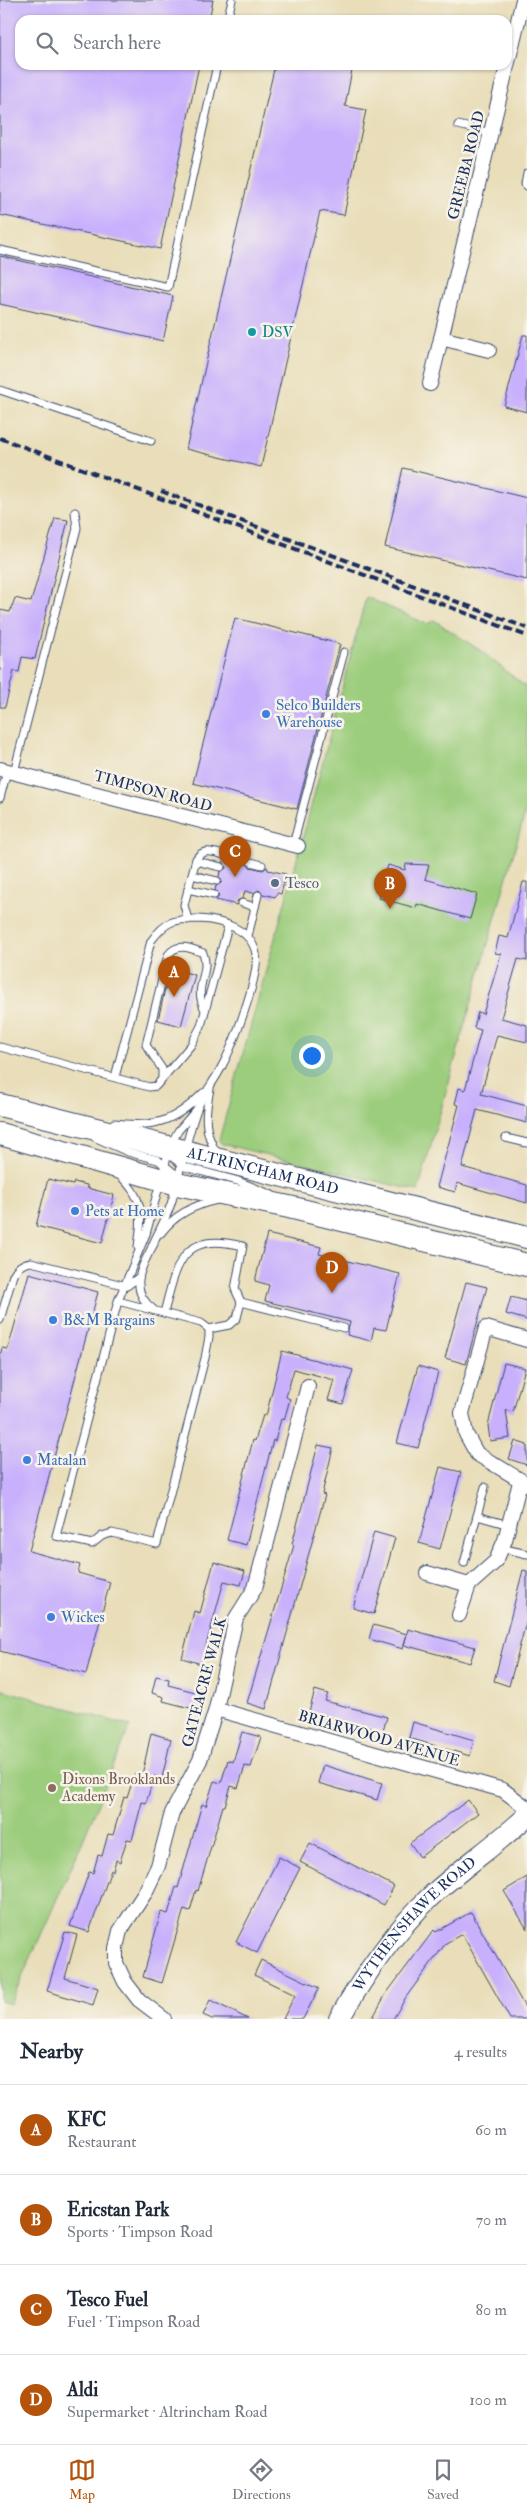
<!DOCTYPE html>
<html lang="en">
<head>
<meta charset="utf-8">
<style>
  :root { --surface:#fff; --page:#f6f6f7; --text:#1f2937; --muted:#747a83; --line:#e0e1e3; --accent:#b45309 }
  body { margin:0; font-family:"IM FELL Double Pica",serif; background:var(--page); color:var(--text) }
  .you { position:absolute; left:311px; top:1055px; width:18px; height:18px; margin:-12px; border:4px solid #fff; border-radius:50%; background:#1a73e8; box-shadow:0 0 0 8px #1a73e833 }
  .badge { display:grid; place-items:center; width:32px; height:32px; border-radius:50%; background:var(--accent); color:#fff; font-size:16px; font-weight:700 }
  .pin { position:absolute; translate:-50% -41px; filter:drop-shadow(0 1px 2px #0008) }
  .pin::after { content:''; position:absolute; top:26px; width:18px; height:15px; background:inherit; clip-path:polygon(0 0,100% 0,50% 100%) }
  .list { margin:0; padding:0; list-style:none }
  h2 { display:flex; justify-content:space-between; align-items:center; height:65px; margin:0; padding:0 20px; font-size:21px }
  h2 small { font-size:16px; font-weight:400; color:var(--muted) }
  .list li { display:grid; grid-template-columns:32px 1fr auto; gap:15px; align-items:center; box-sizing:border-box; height:90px; padding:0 20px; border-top:1px solid var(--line) }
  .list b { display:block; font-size:19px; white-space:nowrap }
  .list p { margin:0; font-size:16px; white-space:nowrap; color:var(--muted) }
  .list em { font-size:16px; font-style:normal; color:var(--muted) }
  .icon { flex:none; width:28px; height:28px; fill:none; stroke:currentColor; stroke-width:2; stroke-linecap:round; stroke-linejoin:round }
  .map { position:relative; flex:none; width:527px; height:2019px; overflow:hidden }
  .search { position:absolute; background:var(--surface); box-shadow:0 1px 4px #0004; left:15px; right:15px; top:15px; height:55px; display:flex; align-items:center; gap:12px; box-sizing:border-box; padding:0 18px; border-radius:15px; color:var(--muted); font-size:19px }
  .sheet { height:425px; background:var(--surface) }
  nav { display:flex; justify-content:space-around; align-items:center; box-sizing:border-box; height:70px; border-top:1px solid var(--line); background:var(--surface); font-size:14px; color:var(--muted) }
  nav a { display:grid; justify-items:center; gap:2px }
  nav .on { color:var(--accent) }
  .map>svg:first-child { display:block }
  .park { fill:#9ccd7d; stroke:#5c7e6e }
  .building { fill:#c8b0fd }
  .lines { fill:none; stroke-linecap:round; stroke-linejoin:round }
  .service-casing { stroke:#3a496c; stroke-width:9 }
  .minor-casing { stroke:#3a496c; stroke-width:16 }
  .secondary-casing { stroke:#3a496c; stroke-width:22 }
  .trunk-casing { stroke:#3a496c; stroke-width:24 }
  .service { stroke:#fff; stroke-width:7 }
  .minor { stroke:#fff; stroke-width:14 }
  .secondary { stroke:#fff; stroke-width:20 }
  .trunk { stroke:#fff; stroke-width:22 }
  .rail { stroke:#1b2f5e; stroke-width:4; stroke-dasharray:8 4; stroke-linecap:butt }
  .culture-dot { fill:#0f9aa8; stroke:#f7f3e8; stroke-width:2 }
  .shop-dot { fill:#3f7fe0; stroke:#f7f3e8; stroke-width:2 }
  .service-dot { fill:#5c6f8a; stroke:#f7f3e8; stroke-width:2 }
  .education-dot { fill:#8d6e63; stroke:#f7f3e8; stroke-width:2 }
  .labels { text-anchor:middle; stroke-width:5; stroke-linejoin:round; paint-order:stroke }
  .street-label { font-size:15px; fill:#1b2f5e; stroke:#f7f3e8 }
  .culture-label { font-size:15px; fill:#0d838f; stroke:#f7f3e8; text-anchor:start }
  .shop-label { font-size:15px; fill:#366cbe; stroke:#f7f3e8; text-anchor:start }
  .service-label { font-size:15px; fill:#4e5e75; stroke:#f7f3e8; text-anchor:start }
  .education-label { font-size:15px; fill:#785e54; stroke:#f7f3e8; text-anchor:start }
</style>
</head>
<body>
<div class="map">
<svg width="527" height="2019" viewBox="0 0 527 2019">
  <rect width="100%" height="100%" fill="#f7f3e8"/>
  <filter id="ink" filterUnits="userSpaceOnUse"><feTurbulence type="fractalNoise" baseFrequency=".02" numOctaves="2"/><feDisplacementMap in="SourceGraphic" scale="10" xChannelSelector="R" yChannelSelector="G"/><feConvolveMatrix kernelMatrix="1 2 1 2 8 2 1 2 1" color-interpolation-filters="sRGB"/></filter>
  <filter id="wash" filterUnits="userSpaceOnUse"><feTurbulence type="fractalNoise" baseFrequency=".0096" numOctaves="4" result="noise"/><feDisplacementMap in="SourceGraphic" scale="20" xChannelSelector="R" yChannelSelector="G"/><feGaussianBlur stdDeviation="1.12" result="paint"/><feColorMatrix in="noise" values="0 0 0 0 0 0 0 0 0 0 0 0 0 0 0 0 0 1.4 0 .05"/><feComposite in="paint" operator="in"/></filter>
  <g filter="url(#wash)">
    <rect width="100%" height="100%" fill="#e9deb9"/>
    <!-- park -->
    <g class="park">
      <path d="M366,597L427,624L434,620L481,651L527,688V806L418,1191L222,1144L219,1140L303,837Z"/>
      <path d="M0,1689L130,1726L79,1850L10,2004L0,2001Z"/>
    </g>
    <g id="blocks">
      <!-- building -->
      <g class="building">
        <path d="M0,0H213L209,20H20V65H199L160,249L0,215Z"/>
        <path d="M275,65H328L352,70L345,106L366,110L344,215L320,211L261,467L186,449Z"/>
        <path d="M0,256L173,296L163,341L0,304Z"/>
        <path d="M523,335H527V412L504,406Z"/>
        <path d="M403,468L527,498V580L385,547Z"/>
        <path d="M55,518L68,520L35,659L22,657L19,672L14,671L5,707H0V610L10,612L15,598L31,602Z"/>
        <path d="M235,618L340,644L297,809L193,783Z"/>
        <path d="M229,854L247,858L246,863L250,867L263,870L267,867L268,870L286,874L281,894L277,893L275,897L263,894L259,890L253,893L245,891L243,898L237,901V905L216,900L219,896L215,890L216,886L222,882L219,876L220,872L226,868L223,860L227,859Z"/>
        <path d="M406,864L429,865L425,879L477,894L470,919L417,904L416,908L379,898L388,865L405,870Z"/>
        <path d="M523,882H527V961L518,959L501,1018L527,1025V1042L497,1035L481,1094L527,1106V1123L477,1110L462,1167L527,1185V1203L457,1183L455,1192L437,1187L459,1105L455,1104L459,1088L465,1090L481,1030L474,1028L478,1012L483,1014L501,954L495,953L499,936L508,938Z"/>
        <path d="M170,968L195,975L181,1026L158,1020Z"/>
        <path d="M48,1179L73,1185L74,1182L87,1185V1188L114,1195L102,1243L36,1226Z"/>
        <path d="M267,1234L321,1247L319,1254L400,1274L386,1330L374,1328L371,1341L347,1335L350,1322L265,1301L269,1285L255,1281Z"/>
        <path d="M29,1273L98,1292L29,1551L80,1565L78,1573L110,1582L86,1674L0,1651V1355L2,1348L8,1349Z"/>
        <path d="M466,1282L487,1287L466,1364L445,1358Z"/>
        <path d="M511,1297L527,1301V1320L506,1314Z"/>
        <path d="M282,1351L353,1370L343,1404L328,1400L334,1380L294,1369L286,1397L290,1399L284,1420L281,1419L275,1441L273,1440L246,1545L227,1540L253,1440L255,1441L263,1415L266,1416Z"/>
        <path d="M504,1363L525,1368L513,1412L506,1410L510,1438L490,1441L488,1425Z"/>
        <path d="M418,1366L438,1372L418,1448L397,1443Z"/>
        <path d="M515,1441L527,1445V1465L509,1459Z"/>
        <path d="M318,1445L333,1448L322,1494L325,1495L266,1709L247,1703L294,1545L292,1544Z"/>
        <path d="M440,1467L461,1472L440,1549L419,1543Z"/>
        <path d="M374,1532L395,1538L374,1614L353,1608Z"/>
        <path d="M214,1562L245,1571L241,1585L224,1581L201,1664L182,1658L194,1611L200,1613Z"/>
        <path d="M523,1570L527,1571V1619L509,1686L494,1681Z"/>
        <path d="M373,1625L407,1634L403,1649L369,1639Z"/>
        <path d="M408,1629L475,1647L470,1663L404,1645Z"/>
        <path d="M156,1676L169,1679L168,1685L203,1694L198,1710L163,1701L164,1697L152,1693Z"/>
        <path d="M315,1690L328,1694L325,1701L387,1717L383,1731L309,1712Z"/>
        <path d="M413,1722L474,1740L470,1756L409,1738Z"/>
        <path d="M242,1732L261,1737L251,1767L245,1766L238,1788L231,1786L225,1806H223L198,1891L196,1890L190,1911L184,1909L162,1983L143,1977L161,1912L168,1914L176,1887L178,1888L202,1804L206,1806L214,1781L221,1783L228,1760L233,1762Z"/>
        <path d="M151,1733L171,1739L162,1778L154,1776L146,1803L142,1802L132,1840L127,1839L120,1862L116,1860L113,1871L111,1870L89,1932L70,1926L89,1872L93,1873L98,1855L102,1856L108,1834L113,1835L124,1797L127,1798L135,1773L142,1775Z"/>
        <path d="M323,1765L382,1783L377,1800L318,1783Z"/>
        <path d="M468,1800L478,1813L420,1857L410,1843Z"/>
        <path d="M310,1843L394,1886L384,1905L300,1862Z"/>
        <path d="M279,1857L300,1868L257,1953L236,1942Z"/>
        <path d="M527,1877V1929L504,1891Z"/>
        <path d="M471,1912L527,2011V2019H510L462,1934L446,1943L406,1997L393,2019H372L386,1994L434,1930L436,1932Z"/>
        <path d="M65,1932L77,1935L65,1978L98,1988L93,2005L47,1991Z"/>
        <path d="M261,1960L319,1988L303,2019H283L295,1995L254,1975Z"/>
        <path d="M210,2000L248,2019H212L203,2015Z"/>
      </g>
    </g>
  </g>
  <g filter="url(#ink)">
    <use href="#blocks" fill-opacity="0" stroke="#3a496c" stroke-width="1"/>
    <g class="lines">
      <defs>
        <g id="service">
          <path d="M227,20L232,0"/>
          <path d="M458,125L491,133"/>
          <path d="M527,173L525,184L527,186"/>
          <path d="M0,250L168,287L217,65"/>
          <path d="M0,390L151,441"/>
          <path d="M14,772L77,528L75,512"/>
          <path d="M0,798L7,771"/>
          <path d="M293,845L344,652"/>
          <path d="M196,861L221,867"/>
          <path d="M251,862L262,865"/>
          <path d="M192,875L217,881"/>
          <path d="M188,889L214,895"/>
          <path d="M242,903L255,907"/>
          <path d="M188,920L184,905L196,859C203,848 213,852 224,855"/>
          <path d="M248,936L258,895"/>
          <path d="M0,1047L149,1087L156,1086L191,1045L201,1026L228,926"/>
          <path d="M115,1077L151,941C166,921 173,919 199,919C221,920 252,929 256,954C260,975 233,1046 222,1066C215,1081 203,1094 197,1109C187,1137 181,1168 173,1197C169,1214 159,1230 152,1246"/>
          <path d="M162,1078V1069L146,1045L168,955C177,942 191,948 203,953C211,974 192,986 205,1010"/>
          <path d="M210,1089C205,1113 203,1132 217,1153"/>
          <path d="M114,1123C154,1128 174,1122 203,1093"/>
          <path d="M96,1138L128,1152L158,1160L178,1176"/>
          <path d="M506,1138L527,1143"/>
          <path d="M169,1155L185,1167L238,1181L272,1195"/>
          <path d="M119,1175C145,1198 142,1215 138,1247"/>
          <path d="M161,1233C175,1214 194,1205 217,1200"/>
          <path d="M118,1301L201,1323L209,1329V1337L205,1358L157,1544L112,1533L102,1536L92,1544L56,1536L118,1301L146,1234L170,1146L178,1131L197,1109"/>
          <path d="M241,1302L344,1328"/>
          <path d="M153,1309C128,1290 141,1266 154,1244"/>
          <path d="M164,1313C177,1262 182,1231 243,1246L235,1289L241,1302L237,1318L229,1325L209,1329"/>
          <path d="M0,1320L13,1275C17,1267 22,1263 31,1262L127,1286L139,1277"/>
          <path d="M477,1516L485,1487"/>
          <path d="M501,1548L527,1554"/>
          <path d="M464,1563L477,1516L509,1525"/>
        </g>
        <g id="minor">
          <path d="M441,338L489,350"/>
          <path d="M430,384L523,0"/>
          <path d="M0,769L298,846"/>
          <path d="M527,1340L486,1328L462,1413L466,1434L477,1454L527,1484"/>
          <path d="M427,1573L469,1585"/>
          <path d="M459,1615L469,1585L496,1561L505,1540L520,1482"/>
          <path d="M216,1709L503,1790L527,1808"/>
          <path d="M164,2019L139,2000L125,1982L116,1963V1948L120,1931L145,1893L158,1866L172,1813L200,1760L216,1709L236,1618L255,1588L308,1386"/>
        </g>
        <g id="secondary">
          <path id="s1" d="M339,2019C364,1975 394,1932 430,1897C461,1868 496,1845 527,1816"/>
        </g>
        <g id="trunk">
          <path id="s2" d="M0,1105L527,1237"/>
          <path d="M0,1134L177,1184L289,1207L527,1265"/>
        </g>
      </defs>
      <!-- service casing -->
      <use href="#service" class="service-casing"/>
      <!-- minor casing -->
      <use href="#minor" class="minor-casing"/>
      <!-- secondary casing -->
      <use href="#secondary" class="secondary-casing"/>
      <!-- trunk casing -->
      <use href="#trunk" class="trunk-casing"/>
      <!-- service -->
      <use href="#service" class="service"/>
      <!-- minor -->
      <use href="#minor" class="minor"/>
      <!-- secondary -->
      <use href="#secondary" class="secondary"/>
      <!-- trunk -->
      <use href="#trunk" class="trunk"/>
      <!-- rail -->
      <g class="rail">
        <path d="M0,438L527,636"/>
        <path d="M161,491L527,628"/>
      </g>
    </g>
  </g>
  <!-- markers -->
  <circle class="culture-dot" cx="252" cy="332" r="5"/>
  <g class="shop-dot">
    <circle cx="266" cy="714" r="5"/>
    <circle cx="75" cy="1211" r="5"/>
    <circle cx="53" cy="1320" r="5"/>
    <circle cx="27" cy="1460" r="5"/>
    <circle cx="51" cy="1617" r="5"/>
  </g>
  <circle class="service-dot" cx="275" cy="883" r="5"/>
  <circle class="education-dot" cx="52" cy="1788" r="5"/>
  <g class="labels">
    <!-- street labels -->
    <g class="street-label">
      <text transform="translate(466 165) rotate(-76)" y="5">GREEBA ROAD</text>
      <text transform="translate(153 791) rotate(15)" y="5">TIMPSON ROAD</text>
      <text dy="5" stroke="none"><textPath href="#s2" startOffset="271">ALTRINCHAM ROAD</textPath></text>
      <text transform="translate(204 1682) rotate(-75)" y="5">GATEACRE WALK</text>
      <text transform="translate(379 1738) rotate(16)" y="5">BRIARWOOD AVENUE</text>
      <text dy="5" stroke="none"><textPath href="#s1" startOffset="122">WYTHENSHAWE ROAD</textPath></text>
    </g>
    <!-- culture labels -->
    <g class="culture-label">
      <text x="262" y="337">DSV</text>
    </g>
    <!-- shop labels -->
    <g class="shop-label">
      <text x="276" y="710">Selco Builders<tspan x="276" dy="17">Warehouse</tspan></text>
      <text x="85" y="1216">Pets at Home</text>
      <text x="63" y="1325">B&amp;M Bargains</text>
      <text x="37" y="1465">Matalan</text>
      <text x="61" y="1622">Wickes</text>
    </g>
    <!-- service labels -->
    <g class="service-label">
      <text x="285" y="888">Tesco</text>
    </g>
    <!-- education labels -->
    <g class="education-label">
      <text x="62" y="1784">Dixons Brooklands<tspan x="62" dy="17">Academy</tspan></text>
    </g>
  </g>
</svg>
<div class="you"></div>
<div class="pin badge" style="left:174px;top:997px">A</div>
<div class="pin badge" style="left:390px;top:909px">B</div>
<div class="pin badge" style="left:235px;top:877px">C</div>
<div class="pin badge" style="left:332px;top:1293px">D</div>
<div class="search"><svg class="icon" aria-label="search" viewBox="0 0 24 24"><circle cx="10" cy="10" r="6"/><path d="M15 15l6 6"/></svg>Search here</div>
</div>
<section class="sheet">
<h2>Nearby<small>4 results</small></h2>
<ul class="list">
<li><span class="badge">A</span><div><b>KFC</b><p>Restaurant</p></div><em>60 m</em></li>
<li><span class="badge">B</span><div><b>Ericstan Park</b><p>Sports · Timpson Road</p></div><em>70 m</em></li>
<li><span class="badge">C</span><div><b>Tesco Fuel</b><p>Fuel · Timpson Road</p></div><em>80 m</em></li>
<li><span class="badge">D</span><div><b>Aldi</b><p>Supermarket · Altrincham Road</p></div><em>100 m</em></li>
</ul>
</section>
<nav>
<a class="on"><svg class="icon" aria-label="map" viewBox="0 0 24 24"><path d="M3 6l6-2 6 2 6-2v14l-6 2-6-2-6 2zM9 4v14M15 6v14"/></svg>Map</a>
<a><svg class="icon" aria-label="directions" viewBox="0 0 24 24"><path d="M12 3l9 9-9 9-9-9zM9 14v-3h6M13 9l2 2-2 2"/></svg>Directions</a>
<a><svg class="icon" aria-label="saved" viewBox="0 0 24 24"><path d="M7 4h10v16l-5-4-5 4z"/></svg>Saved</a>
</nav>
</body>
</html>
